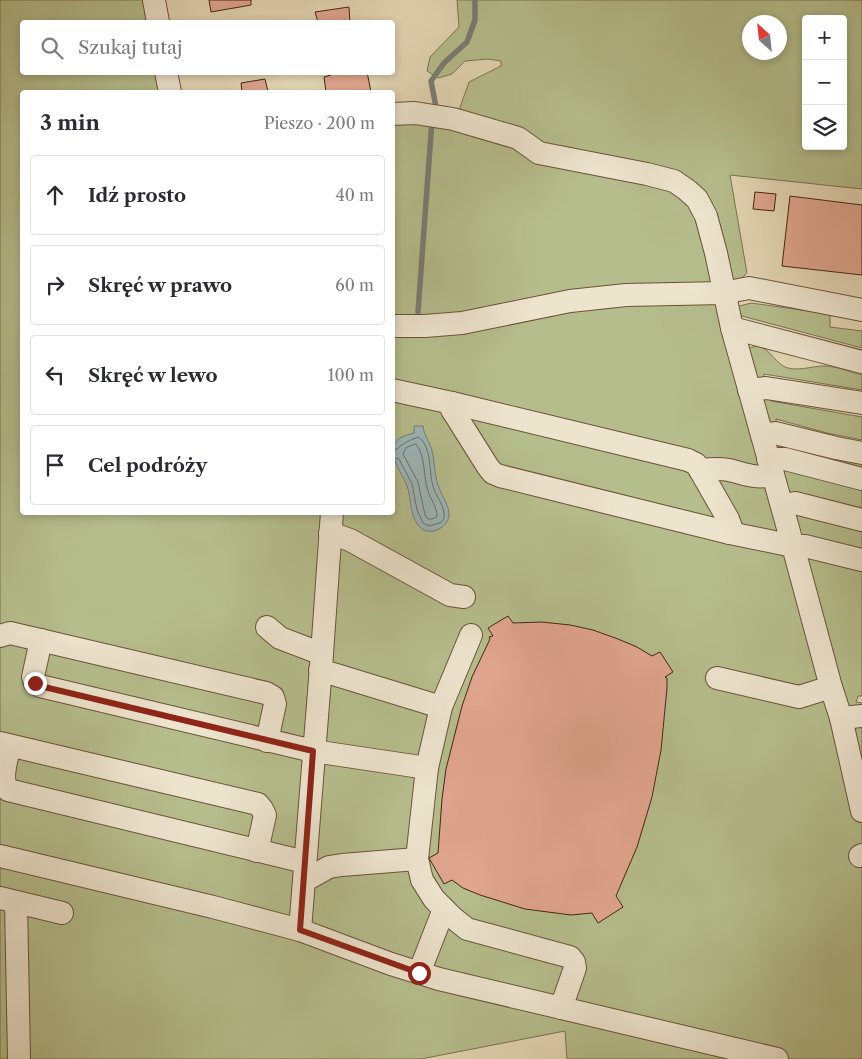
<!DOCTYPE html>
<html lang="pl">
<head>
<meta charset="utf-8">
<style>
  :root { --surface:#fff; --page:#f7f7f7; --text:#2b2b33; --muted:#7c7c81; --line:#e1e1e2 }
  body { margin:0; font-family:"Libre Caslon Text",serif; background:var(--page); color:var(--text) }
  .controls { position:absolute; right:15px; top:15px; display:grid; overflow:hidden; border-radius:5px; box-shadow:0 2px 8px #0003 }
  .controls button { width:45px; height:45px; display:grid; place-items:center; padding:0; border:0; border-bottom:1px solid var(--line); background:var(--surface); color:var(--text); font:25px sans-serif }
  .compass { position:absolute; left:742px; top:15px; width:45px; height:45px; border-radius:50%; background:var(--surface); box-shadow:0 2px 8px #0003; rotate:333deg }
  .stop { position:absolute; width:15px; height:15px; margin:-11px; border:4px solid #8f2418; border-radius:50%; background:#fff }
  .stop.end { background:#8f2418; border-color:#fff; box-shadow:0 1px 5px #0008 }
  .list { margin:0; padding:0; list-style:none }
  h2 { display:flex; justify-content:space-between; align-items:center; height:65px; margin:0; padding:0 20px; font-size:21px }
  h2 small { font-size:16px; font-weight:400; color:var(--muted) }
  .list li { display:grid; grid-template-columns:32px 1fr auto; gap:15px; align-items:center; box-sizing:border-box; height:80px; margin:0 10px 10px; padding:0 10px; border:1px solid var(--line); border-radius:5px }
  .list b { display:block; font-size:19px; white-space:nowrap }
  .list em { font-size:16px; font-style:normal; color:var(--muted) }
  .icon { flex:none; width:28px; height:28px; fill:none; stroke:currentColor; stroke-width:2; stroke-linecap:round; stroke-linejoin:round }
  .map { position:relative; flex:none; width:862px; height:1059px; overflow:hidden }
  .search { position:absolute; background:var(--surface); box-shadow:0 2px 8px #0003; left:20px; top:20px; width:375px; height:55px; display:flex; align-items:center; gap:12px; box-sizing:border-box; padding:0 18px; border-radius:5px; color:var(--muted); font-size:19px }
  .panel { position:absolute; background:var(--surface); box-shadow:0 2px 8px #0003; left:20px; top:90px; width:375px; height:425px; border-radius:5px }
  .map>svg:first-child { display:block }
  .green { fill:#b5bd8c; stroke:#7c724e; fill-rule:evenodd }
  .water { fill:#9cb6b9; stroke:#797c75 }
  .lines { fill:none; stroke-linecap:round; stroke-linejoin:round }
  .shore { stroke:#706e64; stroke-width:1 }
  .stream { stroke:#797c75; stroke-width:5.5 }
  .building { fill:#e1a58f; stroke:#442610 }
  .minor-casing { stroke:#6c5239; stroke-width:24 }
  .minor { stroke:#ede4ce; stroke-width:22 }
  .route { stroke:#8f2418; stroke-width:6 }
</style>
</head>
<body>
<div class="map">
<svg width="862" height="1059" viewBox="0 0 862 1059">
  <rect width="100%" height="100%" fill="#e3d6b4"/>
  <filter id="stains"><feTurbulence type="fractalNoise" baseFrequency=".004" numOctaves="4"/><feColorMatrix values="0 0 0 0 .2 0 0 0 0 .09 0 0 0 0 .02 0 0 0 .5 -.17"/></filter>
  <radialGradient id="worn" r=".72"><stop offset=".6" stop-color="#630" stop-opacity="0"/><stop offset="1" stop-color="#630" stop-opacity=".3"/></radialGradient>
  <!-- green -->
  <path class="green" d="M0,0H150L154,22H22V72L163,73L166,92H22V512H392L393,108L458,113L469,82L501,66V61L488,59L465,61L452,74L438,78L427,71L430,57L459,27L457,0H862V189L730,175L747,273L741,279L736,307L751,303L830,314V327L862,331V348L738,315L746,350C766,338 771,360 785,367C797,372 812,366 824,366C836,366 850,372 862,375V390L764,374V382L771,401L862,417V440L827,433L776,419L777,427L862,456V696H858L856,702L862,703V1059H567L565,1031L421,1059H0ZM806,19H843V146H806ZM750,22H780V52H750Z"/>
  <!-- water -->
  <path class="water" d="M414,426H423C424,436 430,442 432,451C435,462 434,474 438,485C441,495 448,503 449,513C450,528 428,538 419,526C409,515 412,499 407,486C398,464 376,442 414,433Z"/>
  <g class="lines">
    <!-- shore -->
    <g class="shore">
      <path d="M416,444C426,456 423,476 428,491C431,500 437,507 437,517L432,519H428L425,515L418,482L403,454L406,448Z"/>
      <path d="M392,450L397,449C404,442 409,441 418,437C433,446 428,474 434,489C437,498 445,506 444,516C444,520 443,520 440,523L429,526L423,523L417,510L412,484L399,459L392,457"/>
    </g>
    <!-- stream -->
    <g class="stream">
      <path d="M435,111L436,107L431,81L444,63L467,42L475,20V0"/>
      <path d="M418,312L432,120"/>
    </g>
  </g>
  <!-- building -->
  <g class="building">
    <path d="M209,0H251V5L211,12Z"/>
    <path d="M349,7L350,22H316H318L315,12Z"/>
    <path d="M331,72H367L371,92H326L324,77L331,75Z"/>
    <path d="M265,79L268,92H232L242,91L241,83Z"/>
    <path d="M755,192L776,194L774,211L753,209Z"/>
    <path d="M790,196L862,205V275L782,266Z"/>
    <path d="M508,616L513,623L542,622L570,625L593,630L618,639L637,647L652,656L660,652L673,672L665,677L667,678V688L661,750L652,797L637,847L616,896L623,907L598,923L592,913L571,915L525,909L480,895L463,888L452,880L444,884L429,858L438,853L442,799L446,769L462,706L472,677L490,639L489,637L493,636L488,628Z"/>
  </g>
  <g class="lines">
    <defs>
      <g id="minor">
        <path d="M154,0L158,22"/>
        <path d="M166,72L170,92"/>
        <path d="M392,114L415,113L453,119L518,138L539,153L647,174L674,181L687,190L697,199L706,216L716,253L732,328L793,546L831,687L841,718L862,811"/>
        <path d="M392,326H425L462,323L570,301L626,295L723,293L749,288L862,310"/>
        <path d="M732,328L862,362"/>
        <path d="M392,390L452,403V410L456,416L488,467L493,473L500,476L730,533L793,546H805L862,560"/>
        <path d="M749,390L766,388L862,403"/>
        <path d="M452,403L688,460L696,464L700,470L728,519L731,527L730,533"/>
        <path d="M762,435L775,433L836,448L862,453"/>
        <path d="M768,459H785L862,479"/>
        <path d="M700,470C710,469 719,468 729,470C746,474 754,479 773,475"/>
        <path d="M782,505L795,503L862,520"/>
        <path d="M330,533L350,540L450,595L464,597"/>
        <path d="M267,627L280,638L322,654"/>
        <path d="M471,635L441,707L427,768L417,859L422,880L434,899L452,917L467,929L570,957L574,962L575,968L561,1008"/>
        <path d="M0,636L10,633L266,693L273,697L275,704L267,741"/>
        <path d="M41,640L33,677L35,683L40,686L313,751L427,768"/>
        <path d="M320,670L441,707"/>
        <path d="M717,678L799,697L831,687"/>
        <path d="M841,718L862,716"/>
        <path d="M0,743L258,804L262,809L265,815L257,851"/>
        <path d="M10,746C6,760 0,780 8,790L305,862"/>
        <path d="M0,856L213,907L300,930L391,964L439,979L777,1059"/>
        <path d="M860,856L862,855"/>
        <path d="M304,881L329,867L342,865L417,859"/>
        <path d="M0,898L62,913"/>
        <path d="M16,902L19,1059"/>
        <path d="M300,930L322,654L332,512"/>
        <path d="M419,973L444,909"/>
      </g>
    </defs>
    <!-- minor casing -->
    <use href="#minor" class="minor-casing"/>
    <!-- minor -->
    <use href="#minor" class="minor"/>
  </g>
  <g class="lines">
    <!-- route -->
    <path class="route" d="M35,683L40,686L313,751L300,930L419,973"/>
  </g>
  <rect width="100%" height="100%" filter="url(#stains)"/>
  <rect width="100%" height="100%" fill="url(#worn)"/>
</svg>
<div class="controls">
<button>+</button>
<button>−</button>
<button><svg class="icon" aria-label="layers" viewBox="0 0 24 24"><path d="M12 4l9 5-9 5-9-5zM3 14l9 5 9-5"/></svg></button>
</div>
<svg class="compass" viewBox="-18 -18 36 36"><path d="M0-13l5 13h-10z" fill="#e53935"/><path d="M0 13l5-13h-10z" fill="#7c7c81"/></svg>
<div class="stop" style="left:419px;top:973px"></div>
<div class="stop end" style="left:35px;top:683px"></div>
<div class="search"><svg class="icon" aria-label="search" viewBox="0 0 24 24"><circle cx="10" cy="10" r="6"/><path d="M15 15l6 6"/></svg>Szukaj tutaj</div>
<section class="panel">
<h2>3 min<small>Pieszo · 200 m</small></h2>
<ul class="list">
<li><svg class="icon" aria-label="ahead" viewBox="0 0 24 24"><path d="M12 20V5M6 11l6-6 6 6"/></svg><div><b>Idź prosto</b></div><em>40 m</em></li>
<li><svg class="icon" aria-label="right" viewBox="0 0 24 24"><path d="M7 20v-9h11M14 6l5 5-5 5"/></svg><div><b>Skręć w prawo</b></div><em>60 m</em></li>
<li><svg class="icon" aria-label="left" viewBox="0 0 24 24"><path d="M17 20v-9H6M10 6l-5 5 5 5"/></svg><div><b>Skręć w lewo</b></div><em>100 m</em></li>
<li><svg class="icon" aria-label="arrive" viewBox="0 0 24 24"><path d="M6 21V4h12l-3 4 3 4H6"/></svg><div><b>Cel podróży</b></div></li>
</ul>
</section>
</div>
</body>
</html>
